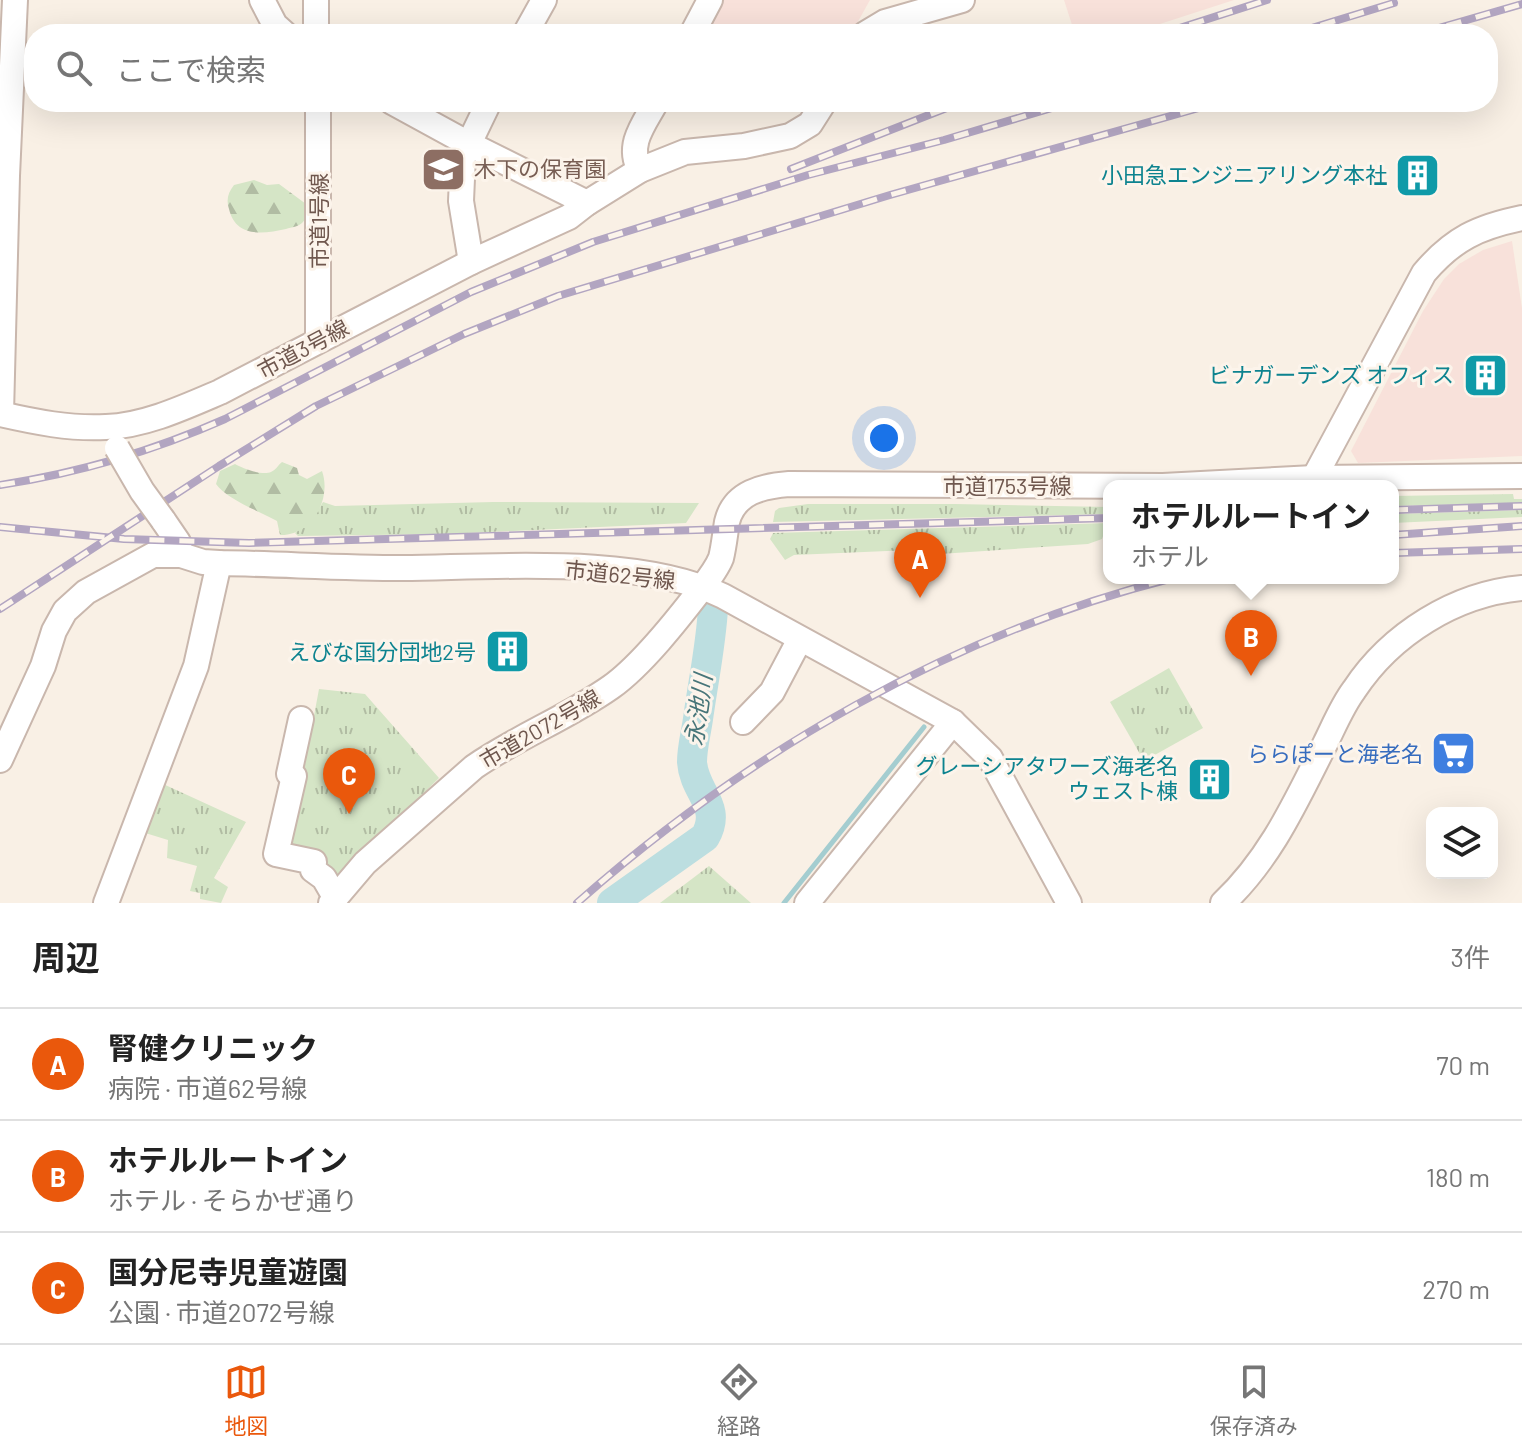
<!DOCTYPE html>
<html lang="ja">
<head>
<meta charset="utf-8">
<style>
  :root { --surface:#fff; --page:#f6f6f6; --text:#222; --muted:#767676; --line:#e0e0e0; --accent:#ea580c }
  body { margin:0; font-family:Barlow,"Noto Sans JP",sans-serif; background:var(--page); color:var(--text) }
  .controls { position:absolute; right:24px; bottom:24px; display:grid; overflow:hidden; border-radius:16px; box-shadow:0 8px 32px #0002 }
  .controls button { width:72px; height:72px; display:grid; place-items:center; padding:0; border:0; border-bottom:2px solid var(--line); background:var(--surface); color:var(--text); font:40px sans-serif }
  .you { position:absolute; left:884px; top:438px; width:28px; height:28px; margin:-20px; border:6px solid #fff; border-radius:50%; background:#1a73e8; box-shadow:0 0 0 12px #1a73e833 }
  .badge { display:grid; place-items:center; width:52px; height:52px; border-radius:50%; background:var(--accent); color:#fff; font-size:26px; font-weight:700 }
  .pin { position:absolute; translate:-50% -66px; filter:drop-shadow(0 2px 4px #0008) }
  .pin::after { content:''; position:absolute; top:42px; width:28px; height:24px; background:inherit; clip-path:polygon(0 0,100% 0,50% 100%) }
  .popup { position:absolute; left:1103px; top:480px; width:296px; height:104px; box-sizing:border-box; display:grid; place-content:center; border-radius:16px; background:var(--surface); filter:drop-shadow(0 2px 6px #0005); font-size:26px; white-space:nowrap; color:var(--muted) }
  .popup b { font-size:30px; color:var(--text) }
  .popup::after { content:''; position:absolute; left:50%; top:100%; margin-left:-16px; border:16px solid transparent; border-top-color:var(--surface) }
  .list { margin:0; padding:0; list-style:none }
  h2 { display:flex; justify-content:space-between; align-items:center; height:104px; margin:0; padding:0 32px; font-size:34px }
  h2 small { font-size:26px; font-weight:400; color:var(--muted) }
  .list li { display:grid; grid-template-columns:52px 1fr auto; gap:24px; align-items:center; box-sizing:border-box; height:112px; padding:0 32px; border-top:2px solid var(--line) }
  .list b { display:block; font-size:30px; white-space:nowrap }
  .list p { margin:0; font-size:26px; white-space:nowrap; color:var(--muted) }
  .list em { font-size:26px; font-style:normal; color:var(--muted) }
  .icon { flex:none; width:44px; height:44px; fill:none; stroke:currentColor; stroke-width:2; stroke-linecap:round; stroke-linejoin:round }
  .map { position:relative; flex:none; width:1522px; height:903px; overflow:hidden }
  .search { position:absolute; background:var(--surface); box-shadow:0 8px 32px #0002; left:24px; right:24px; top:24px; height:88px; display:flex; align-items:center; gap:20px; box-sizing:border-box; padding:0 28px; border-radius:32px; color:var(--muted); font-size:30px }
  .sheet { height:440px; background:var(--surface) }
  nav { display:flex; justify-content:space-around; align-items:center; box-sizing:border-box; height:112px; border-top:2px solid var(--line); background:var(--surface); font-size:22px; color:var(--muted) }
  nav a { display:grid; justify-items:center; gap:4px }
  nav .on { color:var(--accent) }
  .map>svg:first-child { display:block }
  .commercial { fill:#f8e1da }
  .grass { fill:url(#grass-tufts) }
  .forest { fill:url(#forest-firs) }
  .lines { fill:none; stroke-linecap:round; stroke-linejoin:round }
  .stream { stroke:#a4cdd0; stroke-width:5 }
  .river { stroke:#bcdee0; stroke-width:30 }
  .minor-casing { stroke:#c9b7ad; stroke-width:28 }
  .minor { stroke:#fff; stroke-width:24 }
  .rail-casing { stroke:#b2a5c1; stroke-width:8 }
  .rail { stroke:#fcf4eb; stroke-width:5; stroke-dasharray:15; stroke-linecap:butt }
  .minor-bridge-casing { stroke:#c9b7ad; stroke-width:28; stroke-linecap:butt }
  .minor-bridge { stroke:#fff; stroke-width:24 }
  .labels { text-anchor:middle; stroke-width:6; stroke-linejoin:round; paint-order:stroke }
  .education-label { font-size:22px; fill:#785e54; stroke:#fcf4eb; text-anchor:start }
  .culture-label { font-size:22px; fill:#0d838f; stroke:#fcf4eb; text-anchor:end }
  .street-label { font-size:22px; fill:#6f574e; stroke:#fcf4eb }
  .shop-label { font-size:22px; fill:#366cbe; stroke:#fcf4eb; text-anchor:end }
  .water-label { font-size:24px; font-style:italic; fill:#477579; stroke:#fcf4eb }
</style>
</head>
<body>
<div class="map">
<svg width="1522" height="903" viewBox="0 0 1522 903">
  <defs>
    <pattern id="grass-tufts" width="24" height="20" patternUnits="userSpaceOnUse" patternTransform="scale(2)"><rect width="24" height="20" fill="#d5e5c6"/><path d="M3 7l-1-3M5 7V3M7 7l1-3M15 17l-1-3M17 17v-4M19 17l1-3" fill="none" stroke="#b1bca3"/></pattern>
    <pattern id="forest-firs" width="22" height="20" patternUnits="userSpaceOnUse" patternTransform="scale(2)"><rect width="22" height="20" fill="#d5e5c6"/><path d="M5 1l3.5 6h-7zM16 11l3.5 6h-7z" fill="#b1bca3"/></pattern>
  </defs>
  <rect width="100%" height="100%" fill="#f9f0e5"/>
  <!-- commercial -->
  <g class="commercial">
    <path d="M719,0H870L851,34H700Z"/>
    <path d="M1064,0H1234L1129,34H1075Z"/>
    <path d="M1512,241L1522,308V456L1358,463L1351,451L1423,311L1444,279L1459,264L1483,250Z"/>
  </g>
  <!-- grass -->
  <g class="grass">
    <path d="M1513,494L1514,499H1522V503L1393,506V496Z"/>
    <path d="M323,502L335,506L493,502L699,503L686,523L446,534L298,536L295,533L314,517Z"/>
    <path d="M808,504H955L1109,507V514L773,522L775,511L779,508Z"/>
    <path d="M1522,510V517L1393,523V514Z"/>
    <path d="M1109,523V529L1105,530L1102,539L1088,544L940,554L934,549L794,555L785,560L770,539L773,533Z"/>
    <path d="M1169,668L1203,728L1144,761L1110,702Z"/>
    <path d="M319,689L365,694L439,778L360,856L334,886L289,850Z"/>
    <path d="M161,783L246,822L214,878L228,887L221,903L200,899V893L190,891L197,866L167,858L168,840L142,832Z"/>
    <path d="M709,866L751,903H660Z"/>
  </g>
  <!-- forest -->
  <g class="forest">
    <path d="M254,180L267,185L279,184L306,204C306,211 308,217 303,222C298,227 292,227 286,229C263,234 236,238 229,209C226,199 228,193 234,185Z"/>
    <path d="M282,462L297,468L299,475L307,479L322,471C332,499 312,536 280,535L277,521C261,512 226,499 216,484L220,471L235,464C242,468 262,476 271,472C276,470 278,465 282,462Z"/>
  </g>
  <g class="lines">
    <!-- stream -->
    <path class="stream" d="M784,903L924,727"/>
    <!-- river -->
    <path class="river" d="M612,903L705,837C723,806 694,793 692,762C692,748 696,733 698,719C703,682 711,645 713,608"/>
    <defs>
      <g id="minor">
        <path d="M262,0L275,25L285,34"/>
        <path d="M316,0V34"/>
        <path d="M525,34L544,0"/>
        <path d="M692,34L710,0"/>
        <path d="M865,34L885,22L962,0"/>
        <path d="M392,102L467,143L587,203"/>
        <path d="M640,170C626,145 644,124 656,102"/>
        <path d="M471,262L461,201L463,156L489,102"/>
        <path d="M318,340V102"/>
        <path d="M0,414C35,422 70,429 106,427C144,426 185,407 220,392L471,262L569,217L587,203L640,170L685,152L744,146L790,136L810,124L824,102"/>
        <path d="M1,414L7,176L15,0"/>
        <path d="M1314,478L1424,273C1453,239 1478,227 1522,218"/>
        <path d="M163,520L178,542L181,555"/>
        <path d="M301,719L289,774L294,776L276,854L314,862L313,870L324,878L335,897"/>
        <path d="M743,722L772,692L800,639"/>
        <path d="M0,760L43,666L54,631L65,611L86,592L153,555H181L203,562L219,563C281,564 342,568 403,568C497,567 639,555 723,596L953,722L990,758L1069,903"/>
        <path d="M106,903L196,666L219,563"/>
        <path d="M331,903L365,863L474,767C517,737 567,718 611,687C642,665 678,619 701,589C708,580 717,568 721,558C724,546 725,534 727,522C734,492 763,486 789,484L1163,486L1314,478L1522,476"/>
        <path d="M807,903L953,722"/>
        <path d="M1223,903C1271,858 1296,801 1325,744C1334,726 1342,706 1354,690C1391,634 1455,594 1522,588"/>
      </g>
    </defs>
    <!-- minor casing -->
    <use href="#minor" class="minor-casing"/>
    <!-- minor -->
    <use href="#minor" class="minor"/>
    <defs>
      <g id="rail">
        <path d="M1161,34L1267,0"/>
        <path d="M1292,34L1394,3"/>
        <path d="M1418,34L1522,4"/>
        <path d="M791,169L962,102"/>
        <path d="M0,485C79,473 153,451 225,419L471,292L593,242L808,175L944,140L1072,102"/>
        <path d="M1393,510L1522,506"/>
        <path d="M0,527L124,539L249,543L1109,518"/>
        <path d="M1393,535L1522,526"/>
        <path d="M1393,553L1522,549"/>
        <path d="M0,609L219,466L316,406L464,334L558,296L890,195L1220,102"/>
        <path d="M577,903C748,752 951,634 1173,578"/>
      </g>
    </defs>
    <!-- rail casing -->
    <use href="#rail" class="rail-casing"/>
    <!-- rail -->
    <use href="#rail" class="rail"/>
    <defs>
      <path id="minor-bridge" d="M117,448L142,491L163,520"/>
    </defs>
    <!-- minor-bridge casing -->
    <use href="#minor-bridge" class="minor-bridge-casing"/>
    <!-- minor-bridge -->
    <use href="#minor-bridge" class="minor-bridge"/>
  </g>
  <!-- icons -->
  <defs>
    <symbol id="school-square" viewBox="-11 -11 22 22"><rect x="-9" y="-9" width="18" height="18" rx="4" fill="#8d6e63" stroke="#fcf4eb"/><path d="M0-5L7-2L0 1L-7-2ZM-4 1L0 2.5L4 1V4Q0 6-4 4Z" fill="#fff"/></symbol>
    <symbol id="building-square" viewBox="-11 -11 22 22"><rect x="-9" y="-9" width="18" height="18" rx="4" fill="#0f9aa8" stroke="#fcf4eb"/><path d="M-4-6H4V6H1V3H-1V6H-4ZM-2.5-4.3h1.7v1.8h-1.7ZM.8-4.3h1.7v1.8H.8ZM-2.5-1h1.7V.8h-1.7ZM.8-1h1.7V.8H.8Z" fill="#fff"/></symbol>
    <symbol id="supermarket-square" viewBox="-11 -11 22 22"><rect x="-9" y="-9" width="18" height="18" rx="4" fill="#3f7fe0" stroke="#fcf4eb"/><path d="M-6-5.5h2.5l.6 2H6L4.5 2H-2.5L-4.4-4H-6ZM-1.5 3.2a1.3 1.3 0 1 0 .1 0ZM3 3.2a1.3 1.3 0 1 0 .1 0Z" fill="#fff"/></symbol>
  </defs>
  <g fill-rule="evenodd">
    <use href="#school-square" x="418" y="144" width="51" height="51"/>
    <use href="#building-square" x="1392" y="150" width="51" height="51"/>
    <use href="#building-square" x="1460" y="350" width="51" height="51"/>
    <use href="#building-square" x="482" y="626" width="51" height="51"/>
    <use href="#supermarket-square" x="1428" y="728" width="51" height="51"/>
    <use href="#building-square" x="1184" y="754" width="51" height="51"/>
  </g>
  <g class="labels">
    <!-- education labels -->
    <g class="education-label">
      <text x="474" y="177">木下の保育園</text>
    </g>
    <!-- culture labels -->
    <g class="culture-label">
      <text x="1387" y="183">小田急エンジニアリング本社</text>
      <text x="1454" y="383">ビナガーデンズ オフィス</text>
      <text x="476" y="660">えびな国分団地2号</text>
      <text x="1178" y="774">グレーシアタワーズ海老名<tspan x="1178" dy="25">ウェスト棟</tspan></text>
    </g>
    <!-- street labels -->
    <g class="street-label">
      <text transform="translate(319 221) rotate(-90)" y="8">市道1号線</text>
      <text transform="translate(303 349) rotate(-28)" y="8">市道3号線</text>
      <text x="1007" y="494">市道1753号線</text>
      <text transform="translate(620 575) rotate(6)" y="8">市道62号線</text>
      <text transform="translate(540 729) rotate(-30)" y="8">市道2072号線</text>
    </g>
    <!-- shop labels -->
    <g class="shop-label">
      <text x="1423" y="762">ららぽーと海老名</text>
    </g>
    <!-- water labels -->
    <g class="water-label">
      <text transform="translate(699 710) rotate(-82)" y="8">永池川</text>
    </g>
  </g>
</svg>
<div class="controls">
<button><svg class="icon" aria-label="layers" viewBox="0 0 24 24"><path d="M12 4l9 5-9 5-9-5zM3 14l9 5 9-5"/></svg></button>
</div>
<div class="you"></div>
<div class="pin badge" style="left:920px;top:598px">A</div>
<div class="pin badge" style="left:1251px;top:676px">B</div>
<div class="popup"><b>ホテルルートイン</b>ホテル</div>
<div class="pin badge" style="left:349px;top:814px">C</div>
<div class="search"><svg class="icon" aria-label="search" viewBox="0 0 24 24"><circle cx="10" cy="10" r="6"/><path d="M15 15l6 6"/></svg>ここで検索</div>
</div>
<section class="sheet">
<h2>周辺<small>3件</small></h2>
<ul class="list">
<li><span class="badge">A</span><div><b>腎健クリニック</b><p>病院 · 市道62号線</p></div><em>70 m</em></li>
<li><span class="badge">B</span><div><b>ホテルルートイン</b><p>ホテル · そらかぜ通り</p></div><em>180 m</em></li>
<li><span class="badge">C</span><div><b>国分尼寺児童遊園</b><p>公園 · 市道2072号線</p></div><em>270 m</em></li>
</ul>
</section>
<nav>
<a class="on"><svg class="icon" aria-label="map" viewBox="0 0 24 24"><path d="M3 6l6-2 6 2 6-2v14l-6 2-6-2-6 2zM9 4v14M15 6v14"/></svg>地図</a>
<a><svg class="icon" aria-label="directions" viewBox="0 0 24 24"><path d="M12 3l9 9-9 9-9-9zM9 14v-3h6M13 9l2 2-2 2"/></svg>経路</a>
<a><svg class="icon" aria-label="saved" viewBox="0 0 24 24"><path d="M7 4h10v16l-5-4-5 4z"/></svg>保存済み</a>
</nav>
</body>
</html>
